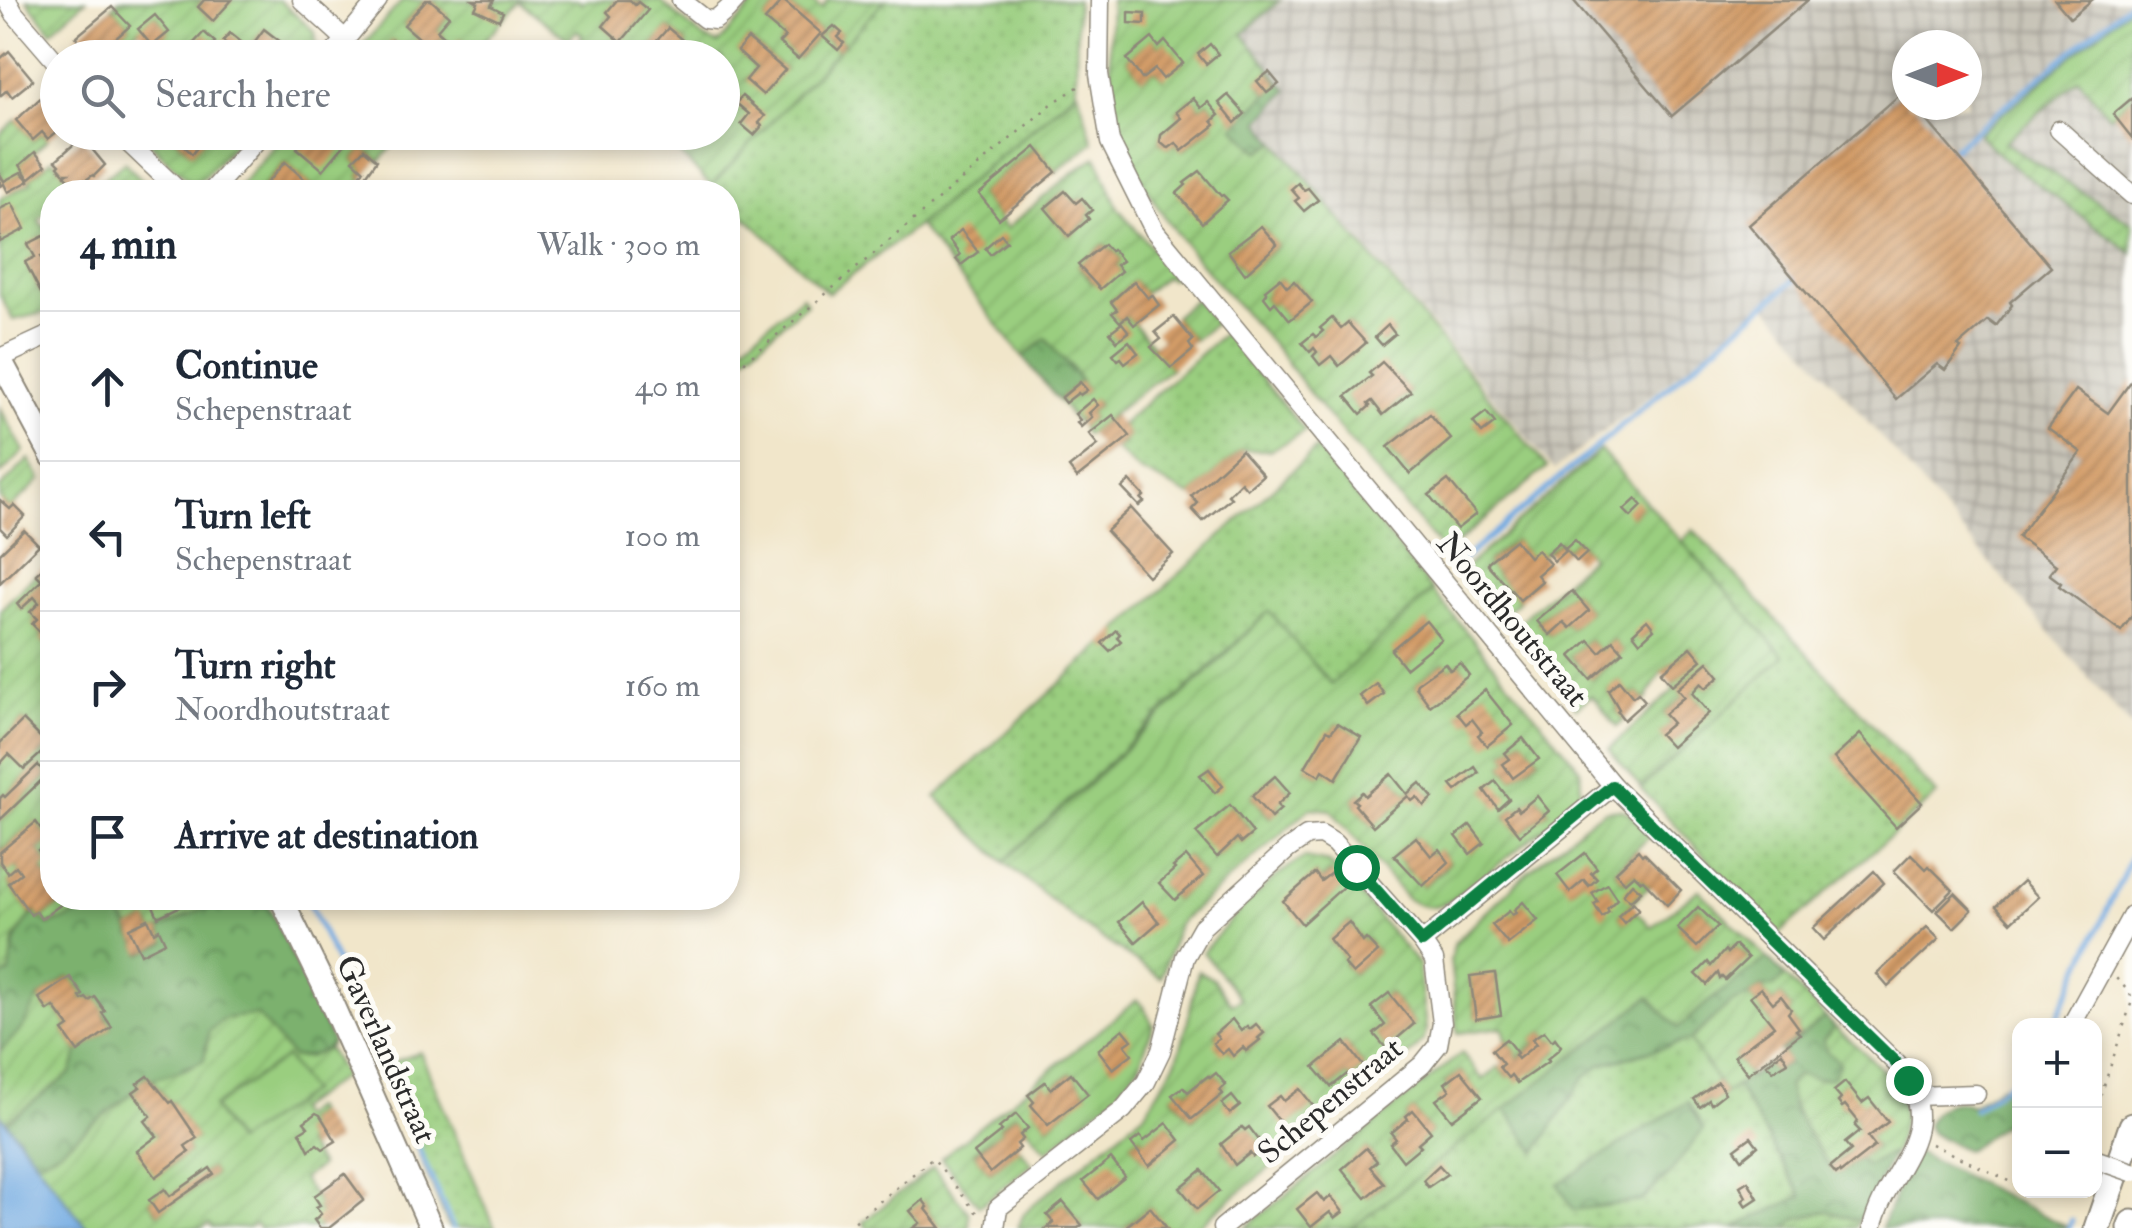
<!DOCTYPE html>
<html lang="en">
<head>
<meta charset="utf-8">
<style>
  :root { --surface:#fff; --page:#f6f6f7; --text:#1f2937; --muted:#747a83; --line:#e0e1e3 }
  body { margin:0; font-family:"IM FELL Double Pica",serif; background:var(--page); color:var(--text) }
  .controls { position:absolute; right:30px; bottom:30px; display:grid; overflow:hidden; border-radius:20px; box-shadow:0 5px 15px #0003 }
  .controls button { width:90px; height:90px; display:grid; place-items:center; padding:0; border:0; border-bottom:2px solid var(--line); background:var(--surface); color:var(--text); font:50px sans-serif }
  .compass { position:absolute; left:1892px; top:30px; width:90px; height:90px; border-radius:50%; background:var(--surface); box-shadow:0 5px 15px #0003; rotate:90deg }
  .stop { position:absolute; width:30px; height:30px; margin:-22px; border:8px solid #0b8043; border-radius:50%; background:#fff }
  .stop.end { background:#0b8043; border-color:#fff; box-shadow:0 2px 10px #0008 }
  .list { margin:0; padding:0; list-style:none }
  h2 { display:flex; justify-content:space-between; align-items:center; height:130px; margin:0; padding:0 40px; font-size:42px }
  h2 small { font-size:32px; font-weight:400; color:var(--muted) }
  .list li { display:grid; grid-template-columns:65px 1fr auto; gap:30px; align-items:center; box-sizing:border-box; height:150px; padding:0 40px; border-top:2px solid var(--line) }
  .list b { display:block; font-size:38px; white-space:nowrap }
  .list p { margin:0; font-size:32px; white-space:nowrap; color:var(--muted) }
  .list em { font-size:32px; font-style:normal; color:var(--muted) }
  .icon { flex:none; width:55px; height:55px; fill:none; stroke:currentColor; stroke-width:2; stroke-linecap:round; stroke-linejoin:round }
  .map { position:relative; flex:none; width:2132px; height:1228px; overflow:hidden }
  .search { position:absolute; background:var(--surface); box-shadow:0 5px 15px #0003; left:40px; top:40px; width:700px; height:110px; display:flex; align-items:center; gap:25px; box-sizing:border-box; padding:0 35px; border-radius:55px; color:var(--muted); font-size:38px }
  .panel { position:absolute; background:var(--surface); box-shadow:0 5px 15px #0003; left:40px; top:180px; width:700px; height:730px; border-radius:40px }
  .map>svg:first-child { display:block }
  .industrial { fill:url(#industrial-grid); fill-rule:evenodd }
  .grass { fill:url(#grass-dots); stroke:#627c55; stroke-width:2.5; fill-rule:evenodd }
  .forest { fill:url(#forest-crowns); stroke:#536e4c; stroke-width:2.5 }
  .park { fill:#9ace7f; stroke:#627c55; stroke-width:2.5 }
  .garden { fill:url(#garden-furrows); stroke:#627c55; stroke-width:2.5; fill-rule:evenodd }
  .water { fill:#73abe2; stroke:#4f6b86; stroke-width:2.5 }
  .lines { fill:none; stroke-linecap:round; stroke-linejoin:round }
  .stream { stroke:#73abe2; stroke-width:5 }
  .building { fill:url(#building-hatch) }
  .minor-casing { stroke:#8e887a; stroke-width:21 }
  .major-casing { stroke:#8e887a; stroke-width:26 }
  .highway-casing { stroke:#8e887a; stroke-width:29 }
  .path { stroke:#8e887a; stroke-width:2.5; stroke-dasharray:2.5 8; stroke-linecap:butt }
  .minor { stroke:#fff; stroke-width:18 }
  .major { stroke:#fff; stroke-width:22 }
  .highway { stroke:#fff; stroke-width:25 }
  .minor-bridge-casing { stroke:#8e887a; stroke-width:21; stroke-linecap:butt }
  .minor-bridge { stroke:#fff; stroke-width:18 }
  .route { stroke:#0b8043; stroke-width:12 }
  .labels { text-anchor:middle; stroke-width:10; stroke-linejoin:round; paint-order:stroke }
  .street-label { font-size:32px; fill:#2b2b2b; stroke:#fdfcf7 }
</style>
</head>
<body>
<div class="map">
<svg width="2132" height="1228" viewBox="0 0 2132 1228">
  <defs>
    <pattern id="industrial-grid" width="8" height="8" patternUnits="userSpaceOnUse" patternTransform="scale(2.5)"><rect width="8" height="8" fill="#c8c4b8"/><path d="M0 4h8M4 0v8" fill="none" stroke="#a39f96"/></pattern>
    <pattern id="grass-dots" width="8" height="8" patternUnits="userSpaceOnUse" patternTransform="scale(2.5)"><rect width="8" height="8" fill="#9ace7f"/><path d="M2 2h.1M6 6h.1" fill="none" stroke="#85b16e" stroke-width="1.8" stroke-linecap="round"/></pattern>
    <pattern id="forest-crowns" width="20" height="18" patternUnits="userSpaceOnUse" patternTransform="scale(2.5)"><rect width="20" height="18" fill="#7bb16e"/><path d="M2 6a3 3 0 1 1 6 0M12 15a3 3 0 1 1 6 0" fill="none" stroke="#65905b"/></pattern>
    <pattern id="garden-furrows" width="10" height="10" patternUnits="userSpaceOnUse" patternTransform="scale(2.5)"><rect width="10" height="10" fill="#9ace7f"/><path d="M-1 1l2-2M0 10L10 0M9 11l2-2" fill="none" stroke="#85b16e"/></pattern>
    <pattern id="building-hatch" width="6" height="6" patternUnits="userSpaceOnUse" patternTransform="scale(2.5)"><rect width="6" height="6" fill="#d39c68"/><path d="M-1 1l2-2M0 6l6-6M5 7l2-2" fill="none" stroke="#ab7f56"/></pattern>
  </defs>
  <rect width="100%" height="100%" fill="#fdfcf7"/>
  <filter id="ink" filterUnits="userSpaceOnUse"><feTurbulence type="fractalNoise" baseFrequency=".01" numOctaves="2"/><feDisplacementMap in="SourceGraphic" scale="20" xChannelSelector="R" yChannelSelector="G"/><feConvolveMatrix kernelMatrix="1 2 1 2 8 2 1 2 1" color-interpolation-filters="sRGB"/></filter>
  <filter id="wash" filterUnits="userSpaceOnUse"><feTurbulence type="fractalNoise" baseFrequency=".0048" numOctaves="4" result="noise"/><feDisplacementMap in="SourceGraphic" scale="40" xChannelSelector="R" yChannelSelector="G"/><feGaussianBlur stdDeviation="2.25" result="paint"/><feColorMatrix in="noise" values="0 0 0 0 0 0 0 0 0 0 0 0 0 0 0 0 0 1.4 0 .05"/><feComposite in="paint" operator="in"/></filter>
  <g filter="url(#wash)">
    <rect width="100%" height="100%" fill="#f1e6ca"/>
    <!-- industrial -->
    <path class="industrial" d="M1282,0H2132V728L1767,305L1554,470L1260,121L1289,90L1243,34ZM1907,45H1967V105H1907Z"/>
    <!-- grass -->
    <g class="grass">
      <path d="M885,0H1077L1076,91L918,225L828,293L728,201V192H719L711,186Z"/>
      <path d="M802,296L807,303L728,371V358Z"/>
      <path d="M1224,333L1305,431L1271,450H1241L1191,496L1138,470L1116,450L1129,436L1121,425Z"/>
      <path d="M1317,448L1432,590L1331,685L1268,612L1004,862L936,797Z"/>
      <path d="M1693,529L1937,795L1778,935L1641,788L1783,657L1682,542Z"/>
      <path d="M1690,1040L1718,1082L1695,1099L1700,1107L1709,1100L1711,1103L1737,1086L1802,1196L1734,1228H1352L1505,1108L1536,1152L1584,1077L1602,1064ZM1688,1102L1703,1129L1670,1173L1641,1201L1559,1184Z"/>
      <path d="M420,1052L495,1228H449L383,1066Z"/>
    </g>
    <!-- forest -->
    <g class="forest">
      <path d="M1280,81L1288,90L1260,121L1276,142L1260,152L1234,127Z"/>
      <path d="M1046,338C1057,354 1070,365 1080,382L1058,400L1023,357Z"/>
      <path d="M225,898H265L332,1042C324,1055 307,1057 292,1057L257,1015L209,1031L204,1060L183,1070L151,1080L147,1076L138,1084L140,1087L60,1150L35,1163L6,1122L71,1073L78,1052L111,1027L95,997L89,1001L86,998L82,1000L80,997L82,994L69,977L39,998L22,1028L0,1052V978L10,973C13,946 15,931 36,911L41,919L81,914L94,899L116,905L142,954L165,943L159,929Z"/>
      <path d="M1767,958L1785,976L1774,987L1761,988L1750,996L1731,1003L1690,1040L1602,1064L1584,1077L1536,1152L1505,1108L1649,997L1678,1028L1708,1002Z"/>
      <path d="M1825,1017L1835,1027L1823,1040L1840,1062L1832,1078L1816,1079L1791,1104L1807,1133L1835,1173L1841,1172L1859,1158L1865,1166L1894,1152L1859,1221L1827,1211L1798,1218L1785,1228H1734L1802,1196L1737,1086L1767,1064L1773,1071L1788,1063L1782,1052Z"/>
      <path d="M2002,1085L2019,1105V1111L1976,1145L1966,1150L1931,1133L1926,1124C1936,1107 1952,1095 1971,1106Z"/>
      <path d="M1688,1102L1703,1130L1670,1173L1641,1201L1573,1210L1558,1184Z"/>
      <path d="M1916,1152L2069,1228H1881L1898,1187Z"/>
    </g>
    <!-- park -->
    <path class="park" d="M287,1056L311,1092L237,1143L213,1107Z"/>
    <!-- garden -->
    <g class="garden">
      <path d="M27,0H86L51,31Z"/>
      <path d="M119,0H204L198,7L213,21L232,0H279L315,32L317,50L310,57H276L285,46L264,29L247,51L252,57H198L194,52L187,57H158L155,54L151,57H137L168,32L155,15L119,47L114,40L130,26L112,7Z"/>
      <path d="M403,0H426L404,25L419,38L413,46L429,57H412L392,41L378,57L351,58Z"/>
      <path d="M431,0H473L478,3L476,9L486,14L502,12L491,6L494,0H578L582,4L585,0H617L607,11L611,16L603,26L621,41L648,11L639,2L635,5L630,0H659L703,38L718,44L758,0H810L822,9L828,0H885L845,44L838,37L841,33L828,29L823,37L838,50L711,186L679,153L665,133L722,132V58L675,57L687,44L668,28L642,57H589L574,46L583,36L577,30L568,40L520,2L469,57H466L472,49L460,39L455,57H434L437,54L433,50L444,37L437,30L449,16ZM783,0L821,33L798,59L780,43L785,37L765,20ZM748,39L785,70L746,80L756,68L738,51Z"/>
      <path d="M1111,0H1280L1243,34L1280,81L1279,84L1269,72L1258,81L1267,93L1234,127L1260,152L1276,142L1547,467L1445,553C1402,502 1358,452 1316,401C1299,381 1286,359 1269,340C1215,280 1149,215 1123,136C1108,92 1109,46 1111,0ZM1152,39L1159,47L1165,42L1163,79L1155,69L1142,78L1127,59ZM1192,98L1201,108L1208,102L1218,114L1212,121L1214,125L1183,151L1176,143L1169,148L1160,142L1161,135L1181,118L1176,112ZM1262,227L1277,246L1244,273L1228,251ZM1280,279L1287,287L1294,281L1312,302L1290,320L1275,302L1270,305L1264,297ZM1348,323L1365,343L1339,365L1331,356L1320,364L1313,356L1317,352L1314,348L1309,352L1303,343L1323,331L1321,328L1341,329ZM1370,373L1397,380L1399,379L1410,392L1383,414L1372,401L1368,404L1369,407L1360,413L1347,396L1372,376ZM1418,422L1440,449L1410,474L1388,447Z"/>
      <path d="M2132,6V98L2109,117L2079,79L2004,142L2132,224V253L2006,161L1978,134Z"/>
      <path d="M1078,91L1093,142L1056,172L1035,147L979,194L1006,229L1080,167L1097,157L1118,208L1175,276L1171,279L1166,276L1144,293L1134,281L1111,301L1117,310L1113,314L1119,322L1127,316L1171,368L1086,435L1081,427L1092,418L1089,413L1098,405L1093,400L1077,423L1058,400L1061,398L1065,402L1078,393L1081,395L1086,390L1071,366L1057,353L1046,338L1023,357L918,225ZM1065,191L1076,203L1082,198L1092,210L1086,215L1089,220L1069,236L1045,208ZM1104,244L1110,251L1113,249L1121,260L1116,265L1121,271L1092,283L1078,265Z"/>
      <path d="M16,120L33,140L42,132L48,139L21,164L26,172L4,181L0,174V134Z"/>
      <path d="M140,133H170L191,153L210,133H244L204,177L197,182H190Z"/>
      <path d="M285,133H404L380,161L364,149L353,160L364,170L359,176L363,180L352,192H319L285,162L263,186L269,192H234Z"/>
      <path d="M53,159L64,173H68L66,175L76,187L71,192H52V209L38,220L44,227L52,221V278L41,256L51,251L29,244L35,257L26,262L41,293L52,287V311L13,320L0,295V199L32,182L29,179Z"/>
      <path d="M124,162L154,192H88Z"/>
      <path d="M1195,299L1215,323L1193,340L1174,317Z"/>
      <path d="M0,408L24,451L0,475Z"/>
      <path d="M1600,450L1784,656L1641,788L1609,749L1674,690L1672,685L1701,659L1690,647L1661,672L1645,701L1638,693L1633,697L1618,681L1608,690L1619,709L1617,711L1624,720L1617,727L1592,695L1576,708L1534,656L1510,630L1591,557L1576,540L1565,549L1559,542L1542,555L1529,557L1515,541L1488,561V565L1520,600L1502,615L1464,569ZM1572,591L1589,611L1570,628L1564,622L1550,635L1537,621ZM1589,640L1600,652L1613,640L1622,651L1592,679L1571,657ZM1708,662L1720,676L1706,688L1701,683L1692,693L1709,713L1660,734L1672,723L1664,714L1684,697L1678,689Z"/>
      <path d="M29,459L41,479L10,509L0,500V488Z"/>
      <path d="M36,574L42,580L17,604L22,608L34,597L39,603L30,612L37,619L33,624L44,636L41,639L46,644L52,638V877L49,880L42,869L48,864L38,850L50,841L36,822L0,852V820L47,775L38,766L5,797L3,795L0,798V762L9,754L39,756L49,747L23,720L0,743V610Z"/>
      <path d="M1432,590L1581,770L1580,800L1453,900C1433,908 1424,910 1406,898L1331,810L1310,808L1178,924L1161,978L1082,925L1004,862L1214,666L1269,611L1331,685ZM1444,663L1450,670L1460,663L1468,675L1431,705L1416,687L1418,683ZM1338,723L1361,738L1337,778L1323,770L1319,776L1305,767ZM1522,738L1539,759L1513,778L1503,765L1510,759L1505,752ZM1391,774L1407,794L1420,783L1433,798L1424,805L1417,797L1408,796L1373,826L1355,805L1354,799L1361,793L1365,796ZM1275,776L1290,793L1277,805L1281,809L1270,818L1252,796ZM1537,796L1549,811L1520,834L1505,816L1515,808L1519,811ZM1230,805L1253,832L1242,843L1237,838L1217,856ZM1416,838L1431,856L1439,850L1449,862L1443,870L1423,886L1412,873L1410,874L1395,855ZM1186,856L1203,876L1175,900L1160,883Z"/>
      <path d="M1620,809L1629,813L1650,836L1614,870L1624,882L1634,874L1649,886L1619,916L1623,922L1636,911L1651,927L1699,890L1767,958L1708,1002L1678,1028L1649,997L1352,1228H1245L1462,1053L1483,1080L1499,1067L1507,1077L1531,1072L1533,1073L1548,1061L1547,1059L1558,1051L1555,1039L1552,1041L1544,1031L1533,1039L1536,1044L1518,1059L1515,1055L1517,1053L1506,1039L1503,1027L1458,1033L1450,959L1455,942L1530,870L1591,819L1605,811ZM1698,907L1717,926L1697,946L1678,928ZM1735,945L1748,957L1725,980L1720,978L1719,975L1708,963L1711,966L1725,951L1727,953ZM1495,974L1500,1015L1476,1018L1470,977ZM1461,1071L1481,1097L1452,1120L1437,1100L1450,1090L1445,1083ZM1413,1110L1431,1132L1418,1143L1420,1147L1404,1160L1390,1144L1396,1139L1391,1132L1408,1119L1406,1116ZM1367,1148L1377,1161L1370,1167L1384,1183L1367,1198L1343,1169Z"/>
      <path d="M1304,858L1329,863L1344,876L1418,964L1426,1029L1424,1039L1413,1052L1195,1228H1165L1150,1207L1124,1228H1078L1082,1224L1063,1202L1048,1214L1053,1222L1046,1228H1018L1024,1214L1034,1204L1146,1112L1177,1060L1186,1030L1198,971L1213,979L1231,1004L1241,999L1203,952C1229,921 1269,877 1304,858ZM1331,873L1342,887L1302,923L1315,874L1321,881ZM1349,922L1363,942L1367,939L1377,952L1353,974L1344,965L1347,961L1329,939ZM1389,993L1414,1024L1386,1047L1375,1034L1385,1025L1371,1007ZM1232,1020L1241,1031L1247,1026L1263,1033L1258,1038L1259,1041L1247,1051L1243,1047L1233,1055L1215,1034ZM1345,1042L1364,1066L1351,1078L1347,1074L1331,1087L1315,1067ZM1215,1073L1226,1085L1220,1090L1223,1094L1192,1119L1172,1096L1183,1087L1188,1092L1207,1076L1210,1078ZM1167,1124L1180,1140L1149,1165L1131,1143L1140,1136L1144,1141ZM1248,1127L1265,1148L1253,1157L1250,1153L1236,1164L1223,1149ZM1202,1170L1218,1191L1197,1208L1180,1188Z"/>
      <path d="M0,862L8,872L16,866L21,873L8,883L31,915L14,940L10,973L0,978Z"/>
      <path d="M70,898H159L151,902L225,898L154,932L148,920L129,928L116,905L94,899L81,914L49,925L41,919Z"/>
      <path d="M1785,976L1825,1017L1782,1052L1780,1051L1800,1035L1796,1030L1798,1028L1788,1013L1791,1009L1782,997L1773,1003L1761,988L1774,987Z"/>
      <path d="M1750,996L1774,1026L1735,1056L1750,1077L1725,1093L1690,1040L1731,1003Z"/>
      <path d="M39,998L48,1011L54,1007L69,1027L64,1031L78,1052L71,1073L6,1122L0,1114V1052L22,1028Z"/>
      <path d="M1137,1000L1144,1007L1153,1025L1139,1066L1115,1095L1047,1151L1016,1114L1000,1127L1002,1131L974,1152L990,1173L1020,1148L1032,1164L979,1206L941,1158ZM1071,1073L1087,1093L1048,1125L1032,1104Z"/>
      <path d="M257,1015L292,1057H308L328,1049L344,1076L295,1110L299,1117L312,1108L316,1113L304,1121L308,1127L301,1132L306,1140L304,1143L320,1166L302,1179L320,1205L317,1208L321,1214L320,1228H259L256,1224L248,1228H212L209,1224L202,1228H87L35,1163L60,1150L133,1092L151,1116L145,1121L157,1136V1176L189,1152L185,1146L196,1138L172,1102L170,1103L152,1079L183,1070L204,1060L209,1031L225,1018ZM286,1057L310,1092L236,1142L213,1107ZM210,1169L214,1175L158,1213L149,1201L165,1189L170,1196Z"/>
      <path d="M1835,1027C1862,1053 1907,1079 1903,1121C1902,1132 1897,1142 1894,1152L1865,1166L1859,1158L1875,1146L1868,1137L1887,1122L1862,1103L1834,1091L1841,1099L1842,1107L1845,1105L1858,1121L1856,1126L1860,1131L1851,1150L1830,1167C1813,1141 1794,1117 1787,1086L1798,1074L1816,1079L1832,1078L1840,1063L1825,1050L1823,1040Z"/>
      <path d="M933,1167L969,1213V1228H941L926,1209L928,1206L923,1201L910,1210L920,1223L913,1228H867L863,1222Z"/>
      <path d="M1827,1211L1859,1221L1855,1228H1785L1798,1218Z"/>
    </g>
    <!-- water -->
    <path class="water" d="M0,1114L87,1228H0Z"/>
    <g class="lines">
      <!-- stream -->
      <g class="stream">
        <path d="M1949,152L2132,2"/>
        <path d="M1496,619L1453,568L1798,277"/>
        <path d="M307,898L355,1002L453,1228"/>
        <path d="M2053,1026L2132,856"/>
        <path d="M1974,1109L2020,1075"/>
        <path d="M2069,1228L2072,1220"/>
      </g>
    </g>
    <g id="blocks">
      <!-- building -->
      <g class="building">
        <path d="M204,0H232L213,21L198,7Z"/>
        <path d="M426,0H431L449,16L437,30L444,36L433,50L437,54L434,58H429L425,54L424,56L413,46L419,38L404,25Z"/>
        <path d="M473,0H494L491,6L503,12L499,20L475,9L478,3Z"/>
        <path d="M617,0H630L635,5L638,2L648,10L621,42L603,26L611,16L607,12Z"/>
        <path d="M783,0L821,33L798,59L779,43L785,37L765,20Z"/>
        <path d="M1573,0H1808L1672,116Z"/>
        <path d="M2055,0H2092L2070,18Z"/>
        <path d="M112,7L130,26L114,40L119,47L107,58H93L76,37Z"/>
        <path d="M1129,12L1145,13V24L1129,23Z"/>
        <path d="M155,15L169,32L152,46L138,29Z"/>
        <path d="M834,26L842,33L838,37L844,43L838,50L822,36Z"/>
        <path d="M668,28L687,44L675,58H642Z"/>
        <path d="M264,29L286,46L276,58H250L252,56L247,52Z"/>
        <path d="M204,32L215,42L205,53L194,43Z"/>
        <path d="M230,33L241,42L234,51L223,41Z"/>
        <path d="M460,38L473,50L466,58H455L448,52Z"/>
        <path d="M1152,38L1159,47L1165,41L1183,63L1163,79L1155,69L1142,79L1127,59Z"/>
        <path d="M748,39L785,70L763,95L746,80L756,68L737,51Z"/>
        <path d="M392,40L412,58H378Z"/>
        <path d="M1210,44L1218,54L1206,64L1198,54Z"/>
        <path d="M9,51L33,80L12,97L7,90L0,96V59Z"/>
        <path d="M1269,72L1279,84L1267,93L1257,81Z"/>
        <path d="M1903,92L1907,97V105H1914L2051,267L2010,302L2012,305L1996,326L1988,320L1958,346L1961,348L1945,370L1937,364L1896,399L1749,225Z"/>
        <path d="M45,94L58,108V131L48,139L42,132L33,140L16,120Z"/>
        <path d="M1228,95L1245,114L1235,123L1219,103Z"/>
        <path d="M742,96L765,116L759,123L762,126L754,135L741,124L749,114L736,103Z"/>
        <path d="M1193,98L1201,108L1208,102L1219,115L1212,121L1215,125L1182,151L1176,143L1169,148L1166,147L1160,142L1161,135L1181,118L1176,112Z"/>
        <path d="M2132,98V138L2113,114Z"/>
        <path d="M170,132H210L192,154Z"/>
        <path d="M310,132H334L346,143L323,170L297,148Z"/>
        <path d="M82,137L105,165L94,176L93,175L76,187L65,175L68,173H64L58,166L60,164L56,160Z"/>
        <path d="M1036,147L1056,172L999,219L979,194Z"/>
        <path d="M364,149L377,160L363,180L359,177L364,170L353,160Z"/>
        <path d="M35,152L46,165L29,179L20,165Z"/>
        <path d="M285,162L319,192H269L263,187Z"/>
        <path d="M1200,171L1221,196L1223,195L1228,200L1202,223L1177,193L1186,185L1184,183Z"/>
        <path d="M21,172L29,181L8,192L4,184L0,186V174L4,181Z"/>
        <path d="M1298,183L1304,190L1308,188L1318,200L1304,211L1295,201L1299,198L1291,189Z"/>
        <path d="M1065,191L1076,203L1082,198L1092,210L1086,215L1089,219L1069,236L1045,208Z"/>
        <path d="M12,203L25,229L0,242V209Z"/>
        <path d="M1261,226L1277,245L1245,274L1228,251Z"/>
        <path d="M961,230L978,252L961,265L956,259L960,255L949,240Z"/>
        <path d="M1001,234L1007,241L990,254L985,248Z"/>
        <path d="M44,236L52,251L41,256L52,278V287L41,293L25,262L35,257L28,244Z"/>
        <path d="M1104,244L1110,251L1112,249L1122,261L1116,265L1121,271L1100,289L1078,265Z"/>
        <path d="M1280,278L1287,287L1294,281L1312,302L1290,320L1275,302L1271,306L1264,297L1267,293L1265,290Z"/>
        <path d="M1134,281L1148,298L1152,295L1159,305L1134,325L1127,316L1120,322L1112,313L1117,310L1111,302Z"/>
        <path d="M1174,317L1193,340L1189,344L1193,350L1171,368L1151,347L1161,339L1155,332Z"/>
        <path d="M1332,318L1341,329L1348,323L1366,343L1339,366L1331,356L1320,365L1313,356L1317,352L1314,348L1310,352L1302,343L1313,334L1316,337L1323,331L1320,328Z"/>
        <path d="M1122,323L1129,332L1117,341L1110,332Z"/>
        <path d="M1388,325L1395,334L1382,345L1375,337Z"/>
        <path d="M1129,341L1138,353L1125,363L1121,358L1118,360L1113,354Z"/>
        <path d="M1382,362L1411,392L1383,415L1372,401L1368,404L1370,406L1361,414L1346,396L1372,376L1369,373Z"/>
        <path d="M2132,380V616L2121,631L2059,586L2061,583L2049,574L2056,565L2018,537L2081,452L2048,428L2076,390L2108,413Z"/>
        <path d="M1080,382L1087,390L1080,395L1078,393L1065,403L1061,398Z"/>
        <path d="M1093,399L1098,405L1089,413L1092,417L1081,427L1077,423L1080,420L1075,414Z"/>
        <path d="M1486,412L1495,423L1482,433L1473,422Z"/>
        <path d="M1430,414L1451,439L1410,474L1388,447Z"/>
        <path d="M1113,415L1130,436L1077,478L1069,468L1098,445L1089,434Z"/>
        <path d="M1241,450L1263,475L1247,489L1241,482L1228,495L1231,498L1203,521L1192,509L1198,503L1191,496Z"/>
        <path d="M1448,480L1476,514L1457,529L1429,495Z"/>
        <path d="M1130,481L1144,496L1141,499L1144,502L1139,506L1122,488Z"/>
        <path d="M1636,499L1642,506L1631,517L1624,510Z"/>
        <path d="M0,500L10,509L14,505L25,516L7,535L0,528Z"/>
        <path d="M1131,508L1173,554L1148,576L1106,531Z"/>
        <path d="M24,530L39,545L0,583V553Z"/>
        <path d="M1515,540L1529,557L1537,550L1550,564L1537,575L1542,581L1520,600L1488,565V562Z"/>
        <path d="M1575,540L1587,553L1577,562L1566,550L1554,561L1547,553L1559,542L1565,549Z"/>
        <path d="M52,559V638L46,645L40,639L44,636L32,624L37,619L30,612L39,603L34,597L21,609L17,604L42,580L36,574Z"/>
        <path d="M1572,591L1589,611L1570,628L1564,622L1550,635L1537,621Z"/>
        <path d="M1647,620L1654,629L1640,642L1633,633Z"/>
        <path d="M1426,621L1441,639L1405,668L1391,650Z"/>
        <path d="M1116,630L1120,634L1117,637L1121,641L1110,651L1102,643Z"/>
        <path d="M1589,640L1600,652L1613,640L1623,651L1591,679L1571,656Z"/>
        <path d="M1691,647L1702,660L1672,685L1661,672Z"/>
        <path d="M1708,662L1720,676L1706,688L1701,683L1692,693L1709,713L1671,747L1659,734L1672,723L1664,714L1684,697L1677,689Z"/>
        <path d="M1445,663L1450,670L1460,663L1469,675L1430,706L1416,687L1417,683Z"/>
        <path d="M1619,680L1633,697L1638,693L1645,701L1624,720L1617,711L1619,709L1608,690Z"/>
        <path d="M1376,683L1384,694L1368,706L1360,696Z"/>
        <path d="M1485,690L1513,725L1487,746L1478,735L1482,732L1472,719L1466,724L1457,713Z"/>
        <path d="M23,720L49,746L24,769L9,754L0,764V743Z"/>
        <path d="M1338,723L1361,737L1336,779L1323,770L1320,776L1305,767L1327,730L1331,732Z"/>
        <path d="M1860,734L1922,803L1896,827L1834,758Z"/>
        <path d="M1523,738L1539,759L1513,778L1503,764L1510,759L1505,753Z"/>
        <path d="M38,765L47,775L0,820V798L3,795L5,797Z"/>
        <path d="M1475,767L1479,773L1456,791L1451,785Z"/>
        <path d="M1209,769L1223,786L1215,793L1200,775Z"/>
        <path d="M1391,774L1407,794L1420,783L1433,798L1424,806L1417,797L1412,801L1408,796L1373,826L1355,805L1357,803L1353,800L1362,792L1365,796Z"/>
        <path d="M1275,776L1290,793L1277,805L1281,809L1271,818L1252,796Z"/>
        <path d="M1495,781L1509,799L1498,809L1484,790Z"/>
        <path d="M1537,796L1549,811L1520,835L1505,816L1516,807L1519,811Z"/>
        <path d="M1230,805L1253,833L1241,843L1237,838L1217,857L1196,833Z"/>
        <path d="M36,822L50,841L38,850L48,864L42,869L49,880L52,877V898H70L41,919L36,911L31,915L8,883L21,873L16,866L8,873L0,862V852Z"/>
        <path d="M1470,825L1484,843L1470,854L1456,836Z"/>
        <path d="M1416,837L1431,856L1439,849L1449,862L1423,886L1394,855Z"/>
        <path d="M1638,850L1642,855L1644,853L1681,890L1667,905L1643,880L1641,881L1634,874L1625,882L1615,872Z"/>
        <path d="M1585,853L1597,868L1591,873L1597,879L1589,886L1584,880L1570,892L1557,875Z"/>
        <path d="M1911,854L1926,869L1929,866L1953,890L1933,910L1894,871Z"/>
        <path d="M1186,856L1203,876L1175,900L1159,883L1175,869L1173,867Z"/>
        <path d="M1874,871L1884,883L1824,940L1813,928Z"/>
        <path d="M1315,873L1321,881L1331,873L1343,887L1302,924L1283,901Z"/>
        <path d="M2023,881L2038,897L2011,922L1996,906Z"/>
        <path d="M1632,883L1641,891L1630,901L1623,894Z"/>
        <path d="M1607,884L1617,899L1607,909L1609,912L1602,917L1594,904L1598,902L1592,893Z"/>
        <path d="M1955,893L1972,910L1954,928L1937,911Z"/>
        <path d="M159,898H198L158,917L151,901Z"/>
        <path d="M1142,902L1159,922L1136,942L1119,922Z"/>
        <path d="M1523,902L1538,920L1508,944L1492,925L1509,911L1512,915L1516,913L1514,910Z"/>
        <path d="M1633,902L1639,909L1624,923L1618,916Z"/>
        <path d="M1698,907L1718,926L1697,947L1677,928Z"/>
        <path d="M148,919L154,932L159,929L165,942L141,954L129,928Z"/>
        <path d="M1349,922L1363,942L1366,939L1378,952L1353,974L1344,964L1347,961L1329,939Z"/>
        <path d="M1927,927L1939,939L1888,987L1877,974Z"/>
        <path d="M1735,945L1748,958L1725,980L1722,977L1720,979L1718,973L1707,985L1696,974L1708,962L1711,966L1725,950L1727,953Z"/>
        <path d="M1495,973L1501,1015L1476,1019L1470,976Z"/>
        <path d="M70,977L83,995L80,997L82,1000L86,998L89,1001L95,997L105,1011L102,1013L112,1027L78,1052L63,1031L69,1027L54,1007L48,1011L39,998Z"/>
        <path d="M1761,988L1773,1003L1781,996L1791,1009L1788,1013L1799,1028L1796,1030L1800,1034L1748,1074L1734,1056L1774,1026L1750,996Z"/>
        <path d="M1389,993L1414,1024L1386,1048L1374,1034L1385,1025L1371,1007Z"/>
        <path d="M1232,1019L1241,1031L1247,1026L1250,1029L1256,1024L1264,1033L1258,1038L1260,1040L1246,1051L1243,1047L1233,1056L1228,1049L1222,1054L1213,1043L1219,1039L1215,1034Z"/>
        <path d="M1123,1029L1132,1040L1125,1045L1132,1054L1113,1069L1098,1050Z"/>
        <path d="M1544,1031L1552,1041L1555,1038L1561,1046L1558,1050L1547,1059L1549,1061L1517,1083L1511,1075L1508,1078L1499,1067L1503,1064L1492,1050L1506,1039L1517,1053L1515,1055L1518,1059L1536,1044L1532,1039Z"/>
        <path d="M1345,1042L1364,1067L1350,1078L1347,1074L1331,1087L1314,1067Z"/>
        <path d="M1782,1052L1788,1062L1773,1071L1767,1064Z"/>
        <path d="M1461,1071L1482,1097L1452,1120L1436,1100L1450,1090L1445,1083Z"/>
        <path d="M1071,1073L1088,1094L1048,1125L1031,1105L1034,1102L1028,1095L1045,1082L1051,1089Z"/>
        <path d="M1216,1073L1226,1085L1220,1090L1223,1094L1192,1119L1172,1095L1183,1087L1188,1092L1208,1076L1210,1078Z"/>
        <path d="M148,1076L170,1103L172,1101L197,1138L185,1146L189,1152L156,1177L137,1151L157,1136L145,1121L151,1116L133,1092L140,1087L137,1084Z"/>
        <path d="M1718,1082L1725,1093L1711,1104L1709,1100L1700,1107L1694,1099Z"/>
        <path d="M1845,1082L1862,1103L1869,1098L1888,1122L1868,1137L1875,1146L1840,1173L1839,1171L1836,1174L1830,1167L1851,1150L1845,1143L1860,1131L1855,1126L1858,1121L1845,1105L1842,1107L1838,1102L1841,1099L1834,1091Z"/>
        <path d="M1300,1089L1314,1107L1285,1128L1267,1106L1280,1096L1284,1101Z"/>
        <path d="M1232,1096L1240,1106L1230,1114L1222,1104Z"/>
        <path d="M1413,1110L1431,1132L1418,1143L1421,1146L1403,1161L1390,1144L1396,1139L1391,1133L1408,1119L1406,1116Z"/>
        <path d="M316,1113L320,1115L336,1141L323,1149L317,1144L309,1150L300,1132L308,1127L304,1122Z"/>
        <path d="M1016,1114L1028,1128L1020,1135L1023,1139L1017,1144L1020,1148L990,1173L974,1153L1002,1131L999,1128Z"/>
        <path d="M1167,1123L1180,1140L1149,1166L1131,1143L1140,1136L1144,1141Z"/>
        <path d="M1242,1127L1245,1130L1249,1127L1265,1148L1253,1157L1250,1153L1235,1165L1221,1144Z"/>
        <path d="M1751,1137L1758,1146L1742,1159L1735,1149Z"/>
        <path d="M1366,1148L1377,1161L1370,1167L1384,1183L1366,1198L1342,1169Z"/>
        <path d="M1111,1159L1125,1177L1098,1199L1083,1181Z"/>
        <path d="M1439,1165L1447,1174L1428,1187L1423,1180Z"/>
        <path d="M210,1168L214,1174L158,1213L149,1200L165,1189L170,1196Z"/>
        <path d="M1202,1170L1219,1191L1197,1209L1180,1188Z"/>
        <path d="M345,1174L364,1200L329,1228H320L314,1220L321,1214L316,1207L320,1205L314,1196Z"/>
        <path d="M1748,1181L1758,1198L1746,1206L1742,1200L1746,1197L1740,1186Z"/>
        <path d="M1317,1193L1324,1202L1331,1196L1343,1212L1335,1218L1330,1212L1311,1227L1297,1209Z"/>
        <path d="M923,1200L928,1207L926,1209L941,1228H913L920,1223L910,1211Z"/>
        <path d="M1063,1202L1082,1225L1078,1228H1046L1053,1222L1047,1215Z"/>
        <path d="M1150,1207L1167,1228H1124Z"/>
      </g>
    </g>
  </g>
  <g filter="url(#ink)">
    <use href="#blocks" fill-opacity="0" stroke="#8e887a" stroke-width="2.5"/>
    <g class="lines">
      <defs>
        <g id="minor">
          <path d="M7,0L14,13L58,64"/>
          <path d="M302,0L346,40"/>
          <path d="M681,0L705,19L715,20L727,10L736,0"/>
          <path d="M1100,0L1099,74L1110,142L1154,230L1613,786L1896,1063C1951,1133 1888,1163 1872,1228"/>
          <path d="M330,58L378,0"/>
          <path d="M2059,130L2132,195"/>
          <path d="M117,132L180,192"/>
          <path d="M211,192L264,132"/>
          <path d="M0,358L52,334"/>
          <path d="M2071,1026L2132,915"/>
          <path d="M1915,1096L1976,1094"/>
          <path d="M995,1228L998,1208L1123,1110L1146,1082L1161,1051L1185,957L1202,927L1288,849L1307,836L1321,835L1334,843L1422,942"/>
          <path d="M1222,1228L1422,1065L1438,1045L1442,1023L1434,960L1422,942L1613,786"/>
        </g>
        <g id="major">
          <path d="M0,359L52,456"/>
          <path d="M281,898L324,986L431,1228"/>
        </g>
        <g id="highway">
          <path d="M2097,1228L2132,1126"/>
          <path d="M2130,1228L2132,1223"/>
        </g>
      </defs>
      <!-- minor casing -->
      <use href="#minor" class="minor-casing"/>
      <!-- major casing -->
      <use href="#major" class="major-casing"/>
      <!-- highway casing -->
      <use href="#highway" class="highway-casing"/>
      <!-- path -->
      <g class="path">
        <path d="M728,376L1053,103L1081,85"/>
        <path d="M2094,1116L2132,1001L2130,993L2116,978"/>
        <path d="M1931,1144L2020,1186"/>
        <path d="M2028,1190L2043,1195L2059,1190"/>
        <path d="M847,1228L933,1158L975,1211L981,1215"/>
      </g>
      <!-- minor -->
      <use href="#minor" class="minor"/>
      <!-- major -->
      <use href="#major" class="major"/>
      <!-- highway -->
      <use href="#highway" class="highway"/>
      <defs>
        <path id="minor-bridge" d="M2094,1159L2132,1172"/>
      </defs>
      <!-- minor-bridge casing -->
      <use href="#minor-bridge" class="minor-bridge-casing"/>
      <!-- minor-bridge -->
      <use href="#minor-bridge" class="minor-bridge"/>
    </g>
  </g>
  <g class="lines" filter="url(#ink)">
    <!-- route -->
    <path class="route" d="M1356,867L1422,942L1612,786L1896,1063L1908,1080"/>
  </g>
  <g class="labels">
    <!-- street labels -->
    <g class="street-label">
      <text transform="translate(1513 619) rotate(50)" y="11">Noordhoutstraat</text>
      <text transform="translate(387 1049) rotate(66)" y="11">Gaverlandstraat</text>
      <text transform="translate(1330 1100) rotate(-40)" y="11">Schepenstraat</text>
    </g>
  </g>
</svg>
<div class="controls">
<button>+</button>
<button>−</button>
</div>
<svg class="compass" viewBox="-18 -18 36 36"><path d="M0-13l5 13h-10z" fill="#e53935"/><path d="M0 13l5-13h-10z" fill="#747a83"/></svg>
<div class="stop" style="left:1356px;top:867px"></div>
<div class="stop end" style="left:1908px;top:1080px"></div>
<div class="search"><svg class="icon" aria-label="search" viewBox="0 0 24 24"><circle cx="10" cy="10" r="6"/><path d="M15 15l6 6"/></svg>Search here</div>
<section class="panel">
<h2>4 min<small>Walk · 300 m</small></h2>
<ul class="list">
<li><svg class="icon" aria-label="ahead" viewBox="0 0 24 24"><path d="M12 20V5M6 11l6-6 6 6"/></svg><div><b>Continue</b><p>Schepenstraat</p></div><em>40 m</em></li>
<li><svg class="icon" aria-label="left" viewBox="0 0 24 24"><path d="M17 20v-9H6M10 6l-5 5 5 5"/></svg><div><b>Turn left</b><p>Schepenstraat</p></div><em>100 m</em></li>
<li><svg class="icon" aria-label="right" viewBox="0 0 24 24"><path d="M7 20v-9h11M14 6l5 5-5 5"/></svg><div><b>Turn right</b><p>Noordhoutstraat</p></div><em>160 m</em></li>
<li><svg class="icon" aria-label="arrive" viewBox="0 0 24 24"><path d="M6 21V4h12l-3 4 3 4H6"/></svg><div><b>Arrive at destination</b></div></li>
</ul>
</section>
</div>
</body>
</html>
